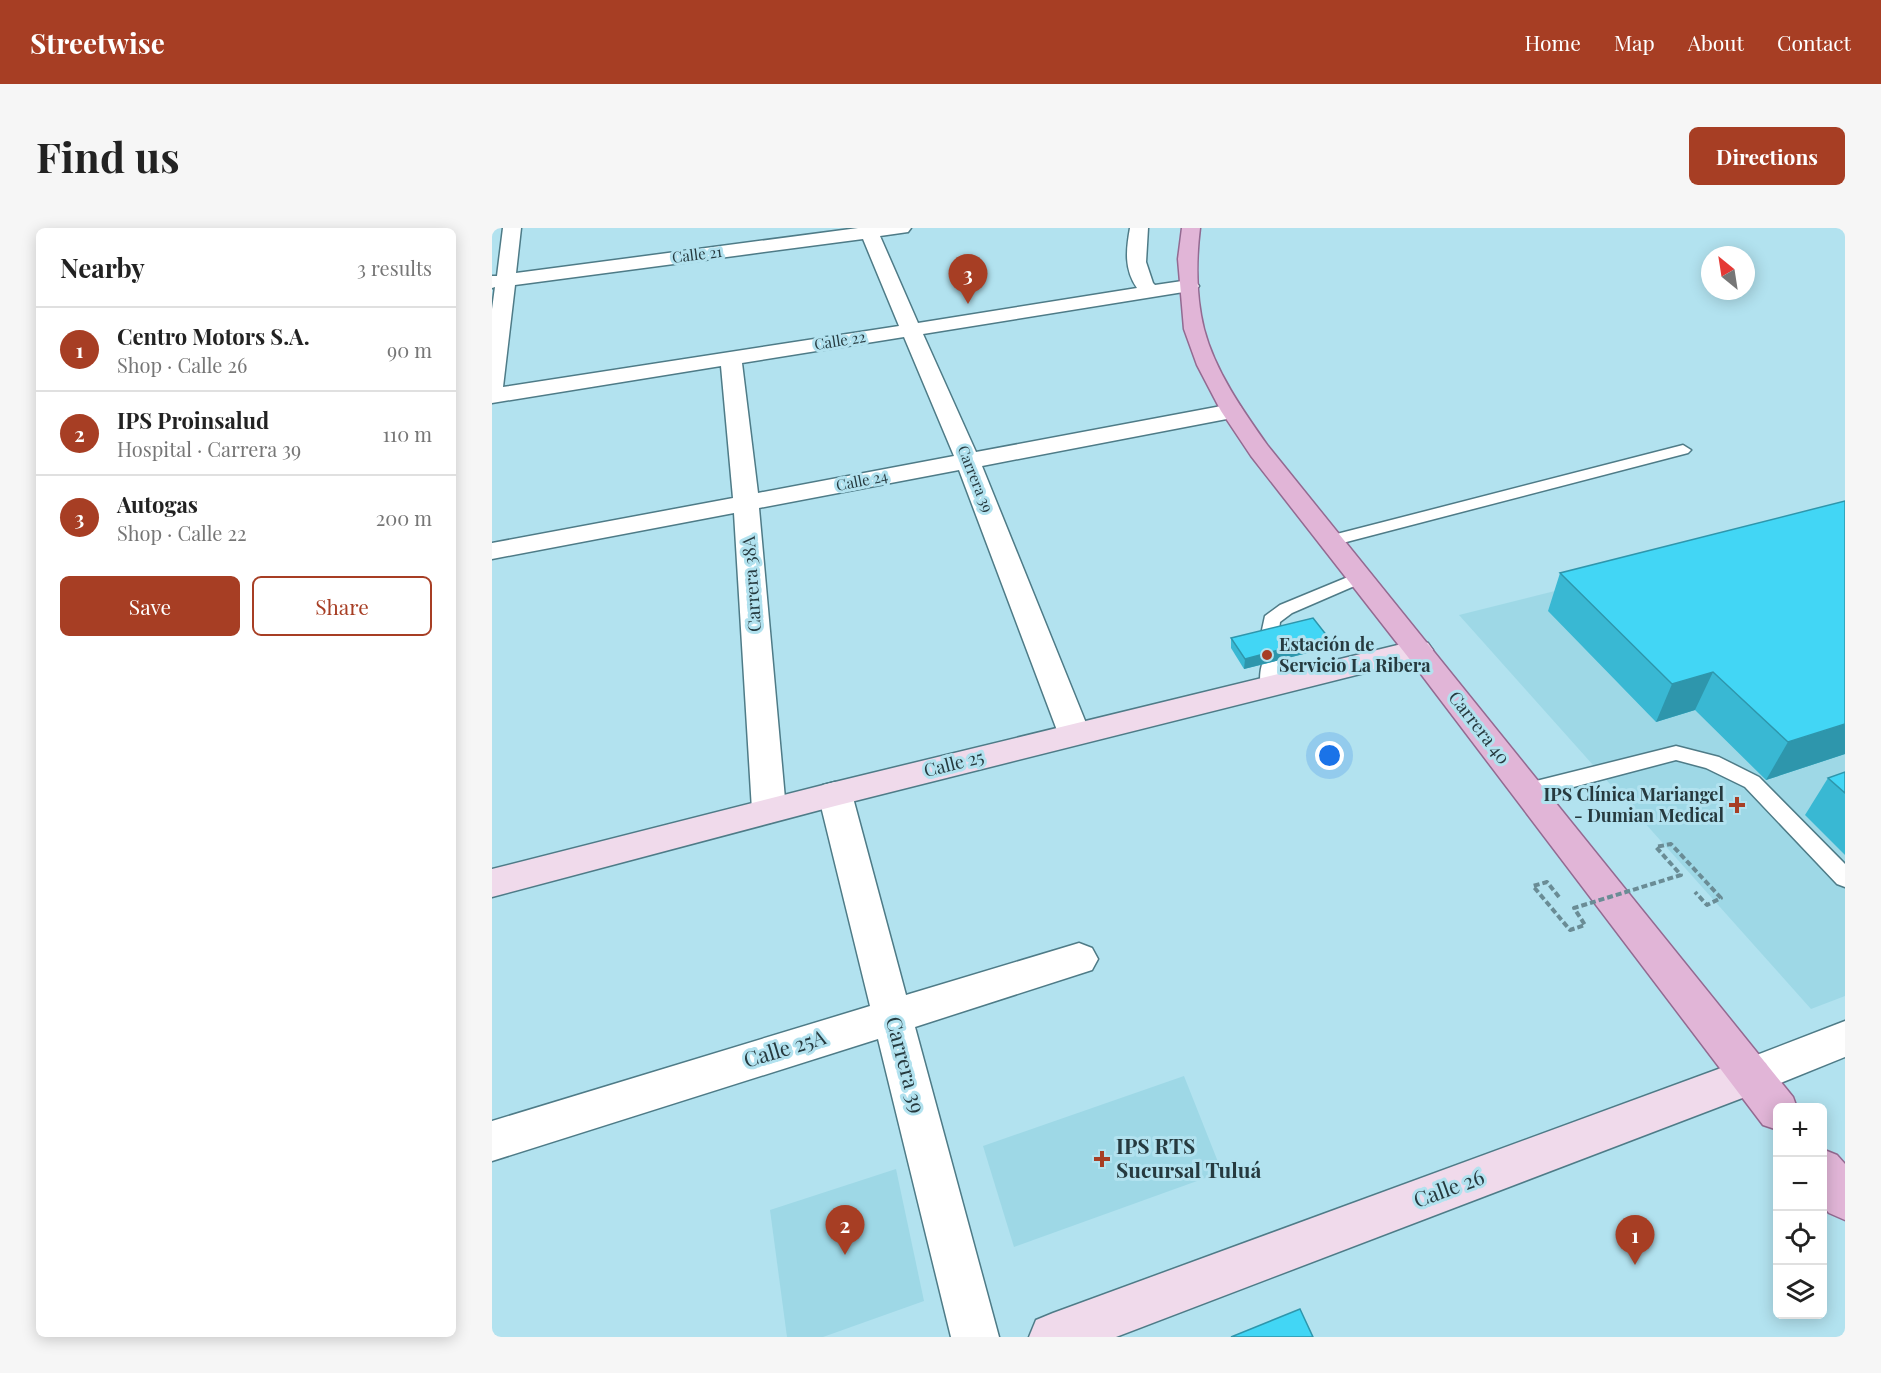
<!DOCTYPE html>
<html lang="en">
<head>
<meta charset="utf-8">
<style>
  :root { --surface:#fff; --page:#f6f6f6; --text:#222; --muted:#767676; --line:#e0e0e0; --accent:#a73e24 }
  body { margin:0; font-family:"Playfair Display",serif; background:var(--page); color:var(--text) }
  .controls { position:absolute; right:18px; bottom:18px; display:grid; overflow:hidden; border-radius:9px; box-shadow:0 3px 15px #0003 }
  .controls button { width:54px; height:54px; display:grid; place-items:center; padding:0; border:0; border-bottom:2px solid var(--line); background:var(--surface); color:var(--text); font:30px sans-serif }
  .compass { position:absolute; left:1209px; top:18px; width:54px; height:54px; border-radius:50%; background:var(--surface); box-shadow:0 3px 15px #0003; rotate:330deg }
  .you { position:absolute; left:838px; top:528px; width:21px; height:21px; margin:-15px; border:4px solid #fff; border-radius:50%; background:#1a73e8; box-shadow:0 0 0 9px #1a73e833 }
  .badge { display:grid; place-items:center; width:39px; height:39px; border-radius:50%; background:var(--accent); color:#fff; font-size:20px; font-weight:700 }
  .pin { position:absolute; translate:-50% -50px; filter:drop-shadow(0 2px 3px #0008) }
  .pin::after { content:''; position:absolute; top:32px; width:21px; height:18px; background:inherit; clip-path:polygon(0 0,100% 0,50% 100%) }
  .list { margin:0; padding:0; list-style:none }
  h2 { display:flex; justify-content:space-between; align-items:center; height:78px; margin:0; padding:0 24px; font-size:26px }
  h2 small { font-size:20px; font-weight:400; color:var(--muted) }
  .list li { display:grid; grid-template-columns:39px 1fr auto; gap:18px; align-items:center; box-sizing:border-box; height:84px; padding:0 24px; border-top:2px solid var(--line) }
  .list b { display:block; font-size:22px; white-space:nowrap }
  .list p { margin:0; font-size:20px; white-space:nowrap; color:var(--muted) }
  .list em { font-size:20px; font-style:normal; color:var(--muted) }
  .actions { display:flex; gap:12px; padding:18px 24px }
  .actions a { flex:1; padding:14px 0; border:2px solid var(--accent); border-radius:9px; text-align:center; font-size:21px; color:var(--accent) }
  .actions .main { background:var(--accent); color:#fff }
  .icon { flex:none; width:33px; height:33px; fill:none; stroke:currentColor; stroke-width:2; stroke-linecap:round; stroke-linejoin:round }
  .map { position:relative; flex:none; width:1353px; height:1109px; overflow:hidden; border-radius:9px }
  header { display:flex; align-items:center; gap:36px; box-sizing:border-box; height:84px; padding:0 30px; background:var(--accent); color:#fff }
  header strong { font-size:28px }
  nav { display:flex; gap:33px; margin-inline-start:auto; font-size:21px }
  .intro { display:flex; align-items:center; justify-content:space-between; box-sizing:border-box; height:144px; padding:0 36px }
  h1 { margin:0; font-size:42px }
  .button { padding:15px 27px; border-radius:9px; background:var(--accent); color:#fff; font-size:21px; font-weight:700 }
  main { display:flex; gap:36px; padding:0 36px }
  aside { flex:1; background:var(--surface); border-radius:9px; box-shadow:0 3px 15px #0003 }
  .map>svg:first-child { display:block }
  .built { fill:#9ed8e6 }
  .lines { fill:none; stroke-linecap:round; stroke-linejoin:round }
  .service-casing { stroke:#4e7b87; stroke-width:3 }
  .minor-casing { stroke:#4e7b87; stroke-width:3 }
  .secondary-casing { stroke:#4e7b87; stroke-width:3 }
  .primary-casing { stroke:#936a91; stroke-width:3 }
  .service { fill:#fff; fill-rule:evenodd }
  .minor { fill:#fff; fill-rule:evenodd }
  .secondary { fill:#f0daeb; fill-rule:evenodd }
  .primary { fill:#e1b5d7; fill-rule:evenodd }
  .path-bridge { stroke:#6a8c95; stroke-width:4; stroke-dasharray:6 3; stroke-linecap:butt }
  .wall { fill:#39b8d3 }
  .shaded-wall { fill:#2e96ac }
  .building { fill:#42d6f5; stroke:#2e96ac; stroke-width:1.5 }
  .poi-dot { fill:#a73e24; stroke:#b2e2ef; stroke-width:2 }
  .labels { text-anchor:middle; stroke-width:6; stroke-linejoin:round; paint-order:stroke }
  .far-street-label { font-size:15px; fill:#263a3f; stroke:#b2e2ef }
  .street-label { font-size:18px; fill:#263a3f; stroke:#b2e2ef }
  .poi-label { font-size:18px; font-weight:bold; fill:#263a3f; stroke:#b2e2ef; text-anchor:start }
  .near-street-label { font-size:21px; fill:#263a3f; stroke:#b2e2ef }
  .near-poi-label { font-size:21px; font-weight:bold; fill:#263a3f; stroke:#b2e2ef; text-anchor:start }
</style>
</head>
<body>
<header>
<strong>Streetwise</strong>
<nav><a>Home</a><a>Map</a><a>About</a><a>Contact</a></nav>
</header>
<div class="intro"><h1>Find us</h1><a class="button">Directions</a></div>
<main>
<aside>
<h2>Nearby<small>3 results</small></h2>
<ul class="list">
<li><span class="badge">1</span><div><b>Centro Motors S.A.</b><p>Shop · Calle 26</p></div><em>90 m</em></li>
<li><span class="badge">2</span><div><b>IPS Proinsalud</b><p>Hospital · Carrera 39</p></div><em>110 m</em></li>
<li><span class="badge">3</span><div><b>Autogas</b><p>Shop · Calle 22</p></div><em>200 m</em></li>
</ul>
<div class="actions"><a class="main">Save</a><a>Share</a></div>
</aside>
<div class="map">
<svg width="1353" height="1109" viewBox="0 0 1353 1109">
  <rect width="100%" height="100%" fill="#b2e2ef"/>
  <!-- built -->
  <g class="built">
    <path d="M1353,290V768L1319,781L967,387Z"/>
    <path d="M692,848L730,944L522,1019L491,918Z"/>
    <path d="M404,941L432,1073L331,1109H295L278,982Z"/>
  </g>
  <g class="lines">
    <defs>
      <g id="service">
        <path d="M1191,217L1199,222L1196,225L839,318L831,313L833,309Z"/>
        <path d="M868,344L874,345L877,349L874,353L800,385L788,394L786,411L784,415H770L768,411L773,388L788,377Z"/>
        <path d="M780,428L787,430C792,437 790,455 785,463L778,465L771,463C766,455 768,437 773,430Z"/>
        <path d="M1184,518L1227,529L1267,549L1353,636V659L1345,656L1253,559L1214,540L1184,532L1036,571L1029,569L1025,563L1029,557L1036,555Z"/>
      </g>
      <g id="minor">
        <path d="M11,0H29L24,45L366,0H419L416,4L388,8L426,95L645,60C632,41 634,22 638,0H656L654,34L661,55L663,57L697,52L704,54L707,58L704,62L431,106L484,224L740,176L748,178L751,183L748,188L740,190L490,238L598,505L593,513L582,516L571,513L566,505L467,242L267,280L294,582L289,591L277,595L265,591L260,582L242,285L0,331V315L241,270L229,138L0,175V81L3,59L0,60V48H5ZM371,11L407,98L11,159L23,57ZM412,109L462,228L266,265L250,135Z"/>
        <path d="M343,554L355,557L360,566L414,767L587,715L600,720L606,731L600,742L423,799L507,1109H459L386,811L0,933V893L378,778L326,566L331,557Z"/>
        <path d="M1353,793V829L1259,867L1244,861L1238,848L1244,835Z"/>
      </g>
      <g id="secondary">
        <path d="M926,412L936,415L941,422L936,429L343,578L0,669V641L343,554Z"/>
        <path d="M1259,829L1274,835L1280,848L1274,861L624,1109H537L544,1092L561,1085Z"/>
      </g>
      <g id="primary">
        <path d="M690,0H708C704,32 704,69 712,101C723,143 751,183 776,218L1301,869L1305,880H1286V902L1271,897L916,429L759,228L729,183L705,137L692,101L686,31Z"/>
        <path d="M1330,921L1345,927L1353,936V992L1337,985L1330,977Z"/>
      </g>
    </defs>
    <!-- service casing -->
    <use href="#service" class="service-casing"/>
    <!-- minor casing -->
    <use href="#minor" class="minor-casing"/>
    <!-- secondary casing -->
    <use href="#secondary" class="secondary-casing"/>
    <!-- primary casing -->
    <use href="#primary" class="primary-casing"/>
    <!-- service -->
    <use href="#service" class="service"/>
    <!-- minor -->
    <use href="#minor" class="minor"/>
    <!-- secondary -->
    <use href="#secondary" class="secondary"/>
    <!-- primary -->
    <use href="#primary" class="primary"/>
    <!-- path-bridge -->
    <path class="path-bridge" d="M1067,669L1055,654L1041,658L1078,702L1093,697L1082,680L1189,647L1164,619L1179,616L1229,670L1215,677L1203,664"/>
  </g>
  <!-- wall -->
  <g class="wall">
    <path d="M1068,345L1353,526L1274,552L1203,482L1164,494L1056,383Z"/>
    <path d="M739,410L835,420L752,441L739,420Z"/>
    <path d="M1353,544V627L1313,587L1336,550Z"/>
  </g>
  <!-- shaded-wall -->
  <g class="shaded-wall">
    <path d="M836,409L835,420L752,441L753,431Z"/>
    <path d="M1221,444L1203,482L1164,494L1180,456Z"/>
    <path d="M1353,496V526L1274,552L1296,514Z"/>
  </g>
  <!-- building -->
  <g class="building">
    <path d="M1353,273V496L1296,514L1221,444L1180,456L1068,345Z"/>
    <path d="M821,390L836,409L753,431L739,410Z"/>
    <path d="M1353,544V565L1336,550Z"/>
    <path d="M808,1081L821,1109H739Z"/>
  </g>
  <!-- markers -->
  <g class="poi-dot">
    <circle cx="775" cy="427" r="6"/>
    <path d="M1242 568h6v6h6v6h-6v6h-6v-6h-6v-6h6z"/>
    <path d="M607 922h6v6h6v6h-6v6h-6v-6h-6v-6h6z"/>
  </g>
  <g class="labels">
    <!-- far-street labels -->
    <g class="far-street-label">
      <text transform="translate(205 27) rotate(-7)" y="5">Calle 21</text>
      <text transform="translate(348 113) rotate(-9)" y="5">Calle 22</text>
      <text transform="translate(483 251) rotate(68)" y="5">Carrera 39</text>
      <text transform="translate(370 253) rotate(-11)" y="5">Calle 24</text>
    </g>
    <!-- street labels -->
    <g class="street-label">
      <text transform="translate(260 356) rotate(-94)" y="6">Carrera 38A</text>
      <text transform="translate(987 500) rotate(52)" y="6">Carrera 40</text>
      <text transform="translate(462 536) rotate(-14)" y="6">Calle 25</text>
    </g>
    <!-- poi labels -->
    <g class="poi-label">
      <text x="787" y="423">Estación de<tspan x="787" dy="21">Servicio La Ribera</tspan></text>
      <text x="1232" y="573" text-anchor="end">IPS Clínica Mariangel<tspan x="1232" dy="21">- Dumian Medical</tspan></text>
    </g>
    <!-- near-street labels -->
    <g class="near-street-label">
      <text transform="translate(293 821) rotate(-17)" y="7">Calle 25A</text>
      <text transform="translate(413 837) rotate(75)" y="7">Carrera 39</text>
      <text transform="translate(957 961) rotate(-20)" y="7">Calle 26</text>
    </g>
    <!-- near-poi labels -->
    <g class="near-poi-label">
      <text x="624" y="926">IPS RTS<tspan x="624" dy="24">Sucursal Tuluá</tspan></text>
    </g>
  </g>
</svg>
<div class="controls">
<button>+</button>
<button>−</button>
<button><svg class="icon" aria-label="locate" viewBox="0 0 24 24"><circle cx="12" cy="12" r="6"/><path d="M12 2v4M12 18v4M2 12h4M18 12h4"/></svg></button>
<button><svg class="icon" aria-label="layers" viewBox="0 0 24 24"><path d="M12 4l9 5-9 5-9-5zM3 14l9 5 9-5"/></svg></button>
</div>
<svg class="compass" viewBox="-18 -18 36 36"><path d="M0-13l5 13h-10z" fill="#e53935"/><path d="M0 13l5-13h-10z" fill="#767676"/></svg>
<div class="you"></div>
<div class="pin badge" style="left:1143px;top:1037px">1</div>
<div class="pin badge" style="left:353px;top:1027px">2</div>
<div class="pin badge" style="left:476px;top:76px">3</div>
</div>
</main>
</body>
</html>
